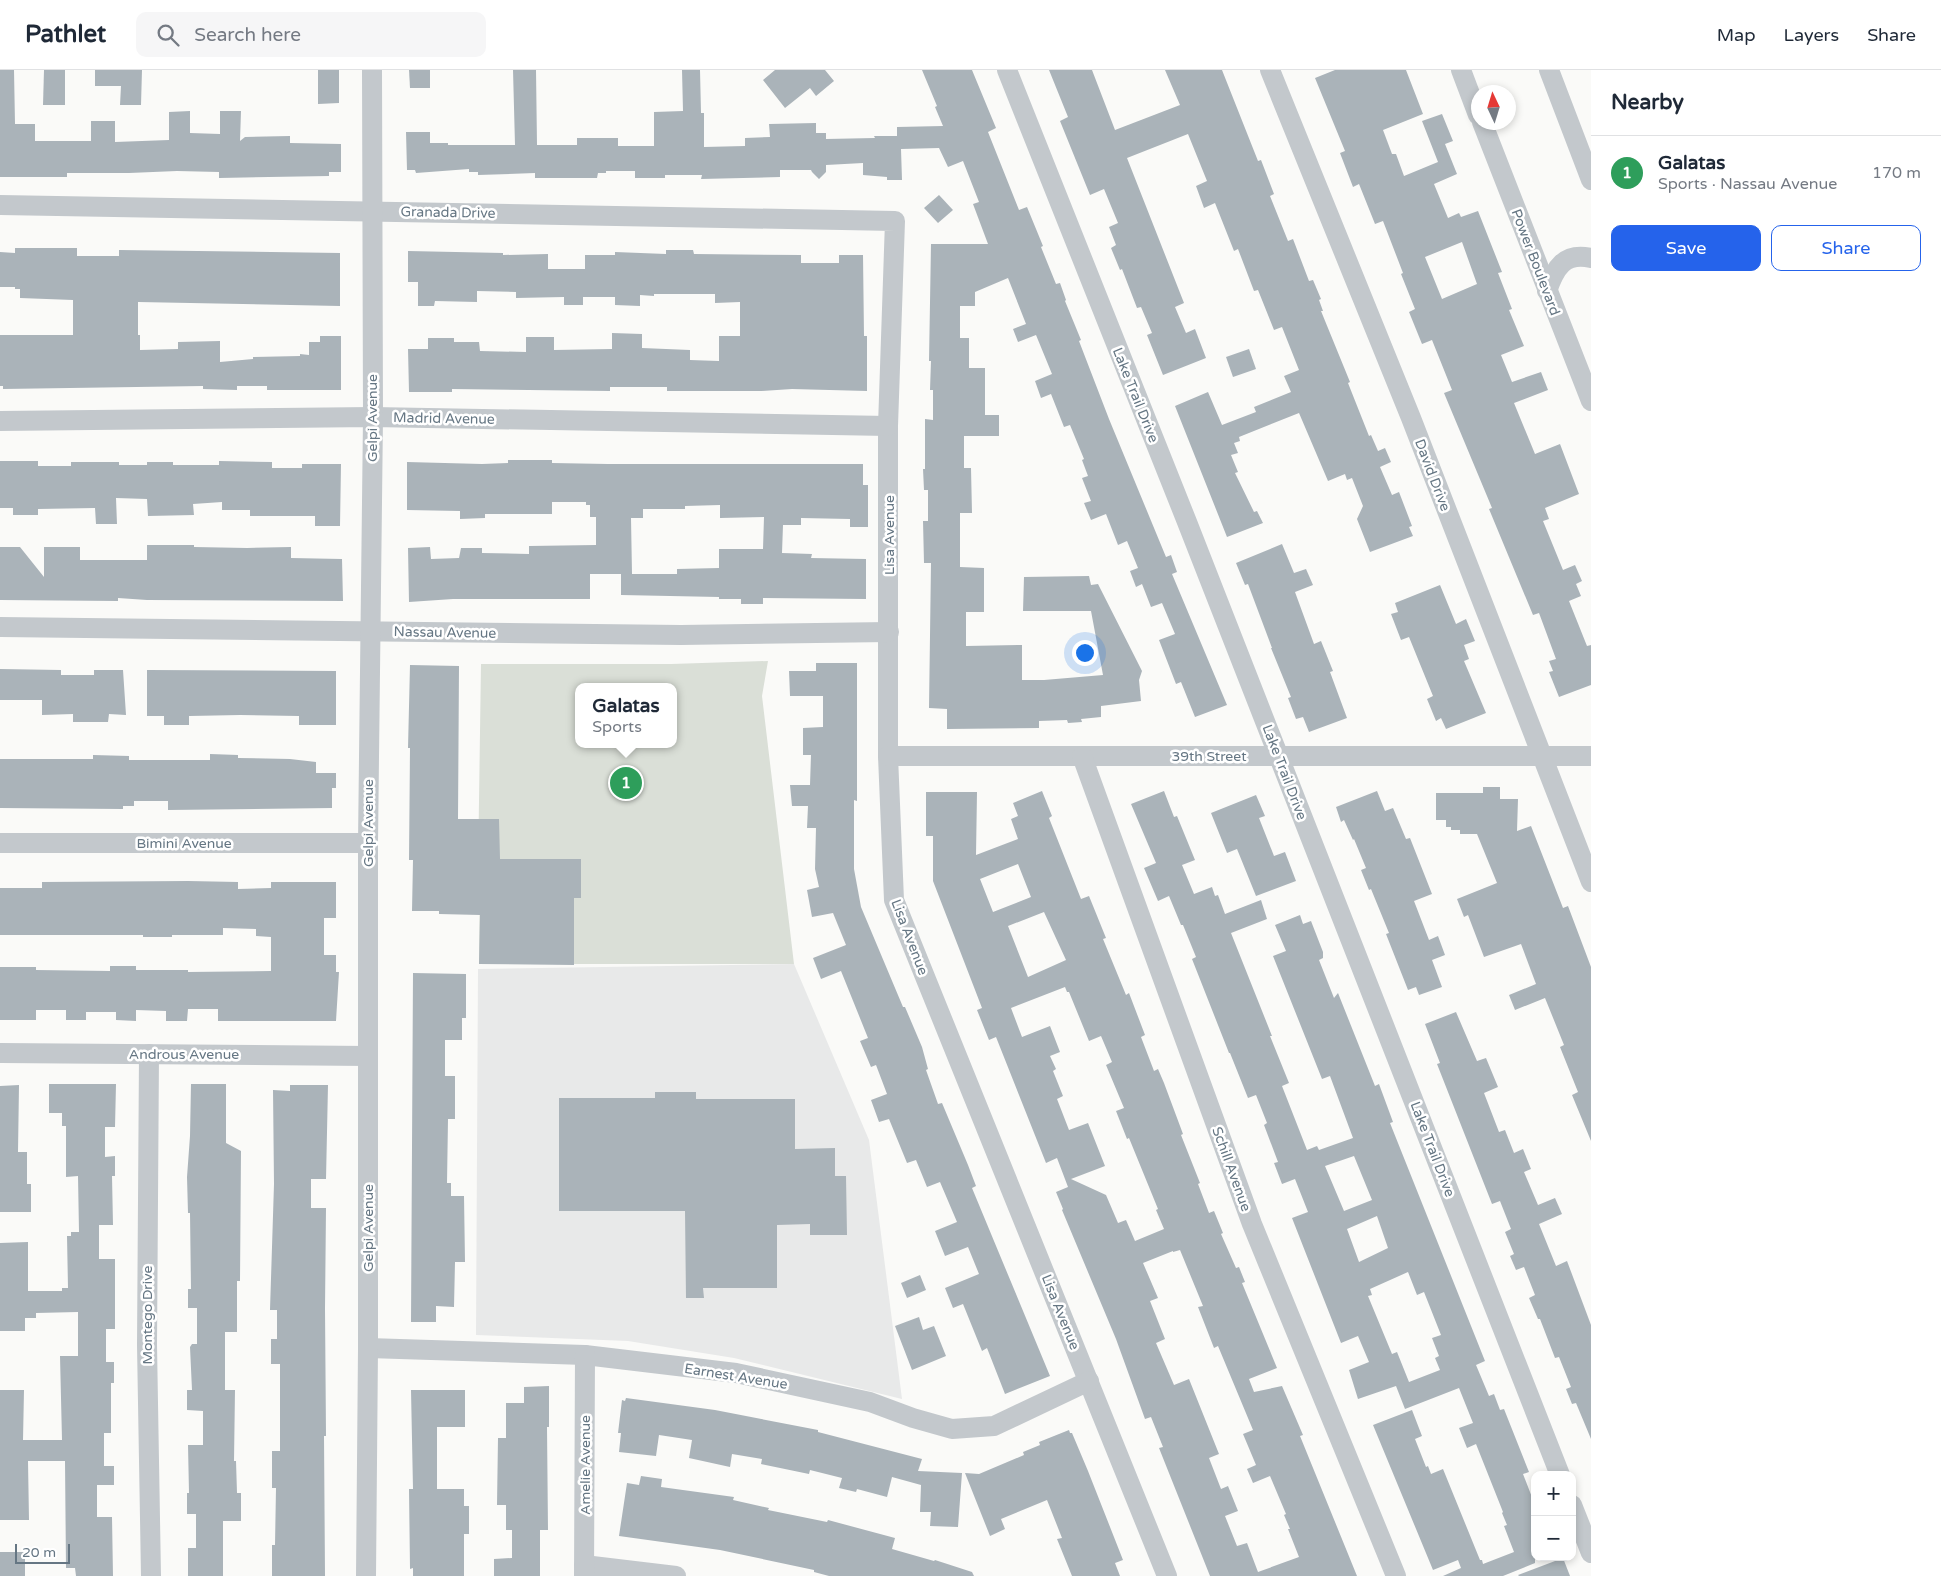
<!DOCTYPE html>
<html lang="en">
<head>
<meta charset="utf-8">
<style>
  :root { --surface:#fff; --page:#f6f6f7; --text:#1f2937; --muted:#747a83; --line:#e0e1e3; --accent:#2563eb }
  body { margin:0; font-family:"Varela Round",sans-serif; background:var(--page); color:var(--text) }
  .controls { position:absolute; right:15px; bottom:15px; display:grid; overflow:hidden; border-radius:10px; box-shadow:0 2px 8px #0003 }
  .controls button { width:45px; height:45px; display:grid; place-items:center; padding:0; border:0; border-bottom:1px solid var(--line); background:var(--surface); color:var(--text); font:25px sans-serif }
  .compass { position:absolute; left:1471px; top:15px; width:45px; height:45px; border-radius:50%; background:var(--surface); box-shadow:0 2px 8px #0003; rotate:356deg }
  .scale { position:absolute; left:15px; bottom:12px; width:55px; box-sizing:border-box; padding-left:5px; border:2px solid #657683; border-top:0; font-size:14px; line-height:18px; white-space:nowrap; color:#657683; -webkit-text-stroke:4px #fff; paint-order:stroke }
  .you { position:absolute; left:1084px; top:582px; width:18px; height:18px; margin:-12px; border:4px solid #fff; border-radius:50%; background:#1a73e8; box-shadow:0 0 0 8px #1a73e833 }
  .badge { display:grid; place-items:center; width:32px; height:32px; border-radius:50%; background:var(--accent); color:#fff; font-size:16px; font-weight:700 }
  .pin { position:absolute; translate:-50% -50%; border:2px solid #fff; box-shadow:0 1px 5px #0006 }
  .popup { position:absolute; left:575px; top:613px; width:102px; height:65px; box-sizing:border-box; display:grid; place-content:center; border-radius:10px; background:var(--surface); filter:drop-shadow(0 1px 4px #0005); font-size:16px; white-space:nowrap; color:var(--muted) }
  .popup b { font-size:19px; color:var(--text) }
  .popup::after { content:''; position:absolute; left:50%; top:100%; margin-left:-10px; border:10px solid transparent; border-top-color:var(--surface) }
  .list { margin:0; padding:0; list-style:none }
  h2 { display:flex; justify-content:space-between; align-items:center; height:65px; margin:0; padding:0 20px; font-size:21px }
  h2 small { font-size:16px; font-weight:400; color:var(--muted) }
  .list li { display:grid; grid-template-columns:32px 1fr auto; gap:15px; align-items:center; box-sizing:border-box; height:75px; padding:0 20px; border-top:1px solid var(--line) }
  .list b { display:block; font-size:19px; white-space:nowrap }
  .list p { margin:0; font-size:16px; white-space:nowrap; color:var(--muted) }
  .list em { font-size:16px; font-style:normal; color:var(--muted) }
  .actions { display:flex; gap:10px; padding:15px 20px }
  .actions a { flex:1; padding:11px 0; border:1px solid var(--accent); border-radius:10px; text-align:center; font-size:18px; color:var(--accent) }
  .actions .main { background:var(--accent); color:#fff }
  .icon { flex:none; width:28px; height:28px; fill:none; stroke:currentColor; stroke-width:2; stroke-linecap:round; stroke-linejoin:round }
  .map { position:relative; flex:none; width:1591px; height:1506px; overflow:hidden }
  header { display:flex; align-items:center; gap:30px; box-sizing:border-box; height:70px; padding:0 25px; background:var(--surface); border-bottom:1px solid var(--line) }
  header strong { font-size:24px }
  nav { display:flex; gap:28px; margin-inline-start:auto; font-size:18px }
  .search { width:350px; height:45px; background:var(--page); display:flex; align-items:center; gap:12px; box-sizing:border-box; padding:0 18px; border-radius:10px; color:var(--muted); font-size:19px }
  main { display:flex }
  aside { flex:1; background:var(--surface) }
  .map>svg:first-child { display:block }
  .built { fill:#e8e9e9 }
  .green { fill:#dadfd7; fill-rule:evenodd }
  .building { fill:#aab3b9; fill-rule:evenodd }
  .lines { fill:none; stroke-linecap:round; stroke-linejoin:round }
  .minor { stroke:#c3c8cc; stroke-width:20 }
  .labels { text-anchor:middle; stroke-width:5; stroke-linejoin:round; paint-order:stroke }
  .street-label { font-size:14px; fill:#657683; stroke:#fff }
</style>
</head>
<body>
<header>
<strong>Pathlet</strong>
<div class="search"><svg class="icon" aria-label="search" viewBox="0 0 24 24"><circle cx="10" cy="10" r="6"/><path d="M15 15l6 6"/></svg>Search here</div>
<nav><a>Map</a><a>Layers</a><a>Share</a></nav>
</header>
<main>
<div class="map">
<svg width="1591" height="1506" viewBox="0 0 1591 1506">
  <rect width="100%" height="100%" fill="#fafaf8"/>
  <!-- built -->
  <path class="built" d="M794,894L869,1070L902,1329L734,1288L628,1271L476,1265L478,899Z"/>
  <!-- green -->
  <path class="green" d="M768,591L762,626L794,894H479L480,800H478L481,594H671ZM578,617H674V674H578Z"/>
  <!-- building -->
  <g class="building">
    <path d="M0,0H14L15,54H35V71H91V51H115V72L169,70V42L190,41V63L220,64V41H241L240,71L245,67L290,66V73L341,74V102H329V106L219,108V102L177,101L129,103H67V107H0Z"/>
    <path d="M44,0H65V35H43Z"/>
    <path d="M95,0H142L141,35H120L121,16H95Z"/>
    <path d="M318,0H339V33L318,34Z"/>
    <path d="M409,0H430V18H410Z"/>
    <path d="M513,0H536L537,75H577V68H618V76H654V42L683,41L682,0H700L701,43H704V77L745,76V68L770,67L769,54L816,53V63H826V69L875,68L874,66H897V57L943,56L935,37L937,36L922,0H972L996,58L988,62L1019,140L1027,137L1043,176L1041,177L1056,214L1060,213L1066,230L1065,231L1081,270L1079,271L1109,349L1166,487L1171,485L1177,502L1172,504L1227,635L1195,647L1181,612L1176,614L1159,570L1175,564L1162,533L1151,537L1142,514L1136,517L1130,501L1138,498L1127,471L1118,475L1106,444L1091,450L1084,433L1091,431L1082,408L1088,406L1082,390L1084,389L1070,355L1064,357L1051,324L1041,328L1035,311L1052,304L1036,265L1018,272L1013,259L1026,254L1008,208L975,222V236H960V268H969V298H985V345H999V366H964V398H971L972,443H960V497L984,498V542H966V576L1022,575V610H1044L1103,605L1091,541H1023L1024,507L1089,506L1091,515L1098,514L1142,601L1139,610L1141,631L1101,636V647L1081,649L1082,652L1068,653L1067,650L1039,651V658L947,659V639L929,638L931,493H924L923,451H928V420H924L923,399H925V349L933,350V320H930L931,291H929L931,174H988L973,134L979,132L963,91L948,97L939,78L901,79L902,110H887V107L863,105V93L826,95V102L819,109L812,102L811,100H780V107L701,109L702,105H665V108H635V101H606V103H598L597,108H535V103L478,105V102H469V99L416,103L415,100H407L406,62H430V73H448V75H515Z"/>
    <path d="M775,0H825L834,11L816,26L810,18L785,38L763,10Z"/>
    <path d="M1049,0H1092L1115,60L1180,35L1165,0H1222L1258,91L1261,90L1274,124L1270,126L1288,171L1293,169L1309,211L1313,210L1321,229L1319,230L1323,241H1321L1350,312L1348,313L1369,366L1371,365L1378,381L1385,378L1391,392L1380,397L1392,425L1399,422L1412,456L1409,457L1413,466L1370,482L1357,449L1363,436L1352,408L1347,410L1345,404L1328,411L1299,343L1239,367L1240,371L1234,373L1238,383L1231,385L1238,402L1235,403L1254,442L1257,441L1263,453L1227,467L1175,336L1208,322L1222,355L1256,342L1254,337L1291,322L1284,306L1299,300L1282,257L1274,260L1258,220L1254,221L1238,179L1234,181L1215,133L1204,138L1196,116L1207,111L1188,64L1127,88L1184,233L1175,237L1186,263L1195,259L1206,288L1163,305L1147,265L1152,263L1141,237L1137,238L1122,199L1120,200L1111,178L1116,175L1109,157L1118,153L1104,119L1090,125L1060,51L1068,47Z"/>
    <path d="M1335,0H1406L1423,44L1383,60L1392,84H1396L1404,106L1438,92L1422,51L1442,44L1453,71L1445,74L1457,104L1434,114L1448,148L1459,143L1461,147L1478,141L1489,169L1502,202L1498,203L1512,239L1509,240L1524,276L1501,285L1512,312L1541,302L1548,320L1514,333L1535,384L1560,374L1579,424L1545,438L1549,449L1543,451L1563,500L1575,495L1582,511L1576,514L1581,526L1569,531L1587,576L1591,575V615L1559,627L1549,602L1553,601L1549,591L1556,589L1539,543L1533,545L1489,439L1492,438L1444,323L1452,320L1432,270L1422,274L1409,242L1415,239L1401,204L1403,203L1383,151L1375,154L1359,114L1353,117L1340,83L1345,81L1315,8ZM1462,172L1477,214L1442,229L1425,187Z"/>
    <path d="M939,125L953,140L938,153L924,138Z"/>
    <path d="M15,178H77V186H119V180L340,183V236L138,232V265H140V280L178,279V272L220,271V292L253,289V287L300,286V284L309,285V272H320V266H341V320H267V316H237V320L203,319V316L3,319V316H0V265H73V230L20,228V219H15V217H0V182L15,183Z"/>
    <path d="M666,180H693L694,184L801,185V193H839V185H863L864,266H867V321L792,319L762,321H667V317H610V321L452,319V322H409L408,279H428V268H454V272H479L480,281L526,282V267H554V280L612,279V263L642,264V278L690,280V290L719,291V266H740V232L715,233V224H654V226L640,225V236L615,235V227H583V235H564V227L516,228V222L477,221V232L435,231L434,236H418V212H408V181L503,183V185L548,184V199H585V185H615V182L666,184Z"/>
    <path d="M1249,279L1256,299L1233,307L1226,287Z"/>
    <path d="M508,390H552V393L608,394H863V415H868V457H850V449L801,448V455H783L782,483L812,484L811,488L866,489V529L763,528V534H741V529H719V527L621,525V504H590V529H453L409,532L408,478L430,477L431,489L459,488L461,478H482V483L529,484V476L596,475V447H590V435H586V432H552V444H485V448L460,449V441L407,440V392L482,394L508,393ZM720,435V448L764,447L763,479H719V498L677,499V504H632L631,448H643V439H685V436Z"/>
    <path d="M0,391H38V396H71V392H119V395H147V392H173V395H219V391L272,392V398H302V394H341L340,456H315V446H250V440H222V432L193,434L194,445L148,446L147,429L116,428L117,454H96L95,438L38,439V445H13V438H0Z"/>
    <path d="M1282,474L1294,503L1306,499L1313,515L1295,522L1314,574L1321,571L1333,601L1330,602L1347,648L1309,662L1303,647L1296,649L1288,628L1291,627L1271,578H1272L1248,514L1245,515L1236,493Z"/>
    <path d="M147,475H194V477L247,478L291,477V488L342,489L343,531L147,530L118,528V531L0,530V477H20L44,507V477H80V490H147Z"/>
    <path d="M1440,515L1456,554L1466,549L1475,571L1464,575L1469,589L1464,591L1486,643L1446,659L1441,648L1436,651L1427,629L1433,626L1409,567L1401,570L1391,544L1398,542L1395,533Z"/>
    <path d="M816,593H857V731L854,730V799L861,837L903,937H905L922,977L928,999L926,1000L938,1034L942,1033L968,1095L976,1116L972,1118L1050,1306L1005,1324L987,1278L982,1281L963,1234L953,1238L945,1218L979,1204L968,1177L945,1186L935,1161L957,1152L940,1112L927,1117L916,1090L907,1093L889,1049L879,1052L871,1030L887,1024L876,995L871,997L860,971L868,968L841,901L821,909L813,888L846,875L833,843L812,847L807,820L819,817L815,799L816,758H807L808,736H792L790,715H810L811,685H803V658L823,657V626H790L789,601H816Z"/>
    <path d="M410,595L459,596L458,749H499L500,789H581V828H574V895L479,894L480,845L439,844V841H412L413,790H409L410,678H408Z"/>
    <path d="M0,599L61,600V605H94V600H123L126,645L109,644L108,652H73V644L42,645V630H0Z"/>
    <path d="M147,600L336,601V655H299V646L240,645L189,646V655H164V646H147Z"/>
    <path d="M210,684L238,685V688L290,689L316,692V703H336V718H332V738L168,740V731H134V736H123V739L0,738V689H93V685L129,686V690H210Z"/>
    <path d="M1483,717H1500V729H1518L1517,761L1531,756L1563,838L1568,836L1591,897V1071L1572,1025L1578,1022L1560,977L1564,975L1545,928L1515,940L1509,925L1536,914L1521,874L1484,887L1468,845L1464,847L1457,829L1497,813L1477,764H1460V760H1451V757H1446V750H1436V723H1483Z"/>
    <path d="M1042,721L1052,746L1049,748L1081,829L1089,826L1106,868L1103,869L1126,925L1129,923L1145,965L1141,967L1154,1001L1158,999L1164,1013L1183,1064L1181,1065L1200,1113L1198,1114L1209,1143L1214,1141L1223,1163L1221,1164L1236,1198L1239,1197L1245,1212L1242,1213L1277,1298L1249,1309L1254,1322L1282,1316L1303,1365L1300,1366L1357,1506H1210L1159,1378L1163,1377L1151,1347L1145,1349L1116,1269L1062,1140L1063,1139L1056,1122L1068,1117L1057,1088L1046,1093L996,967L989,970L977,940L982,938L933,811V766H926V722H977L976,785L1018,769L1011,749L1018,746L1013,733ZM1018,794L1031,827L993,842L980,809ZM1044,842L1066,890L1028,907L1008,856ZM1065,917L1067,922H1069L1089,971L1101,966L1112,992L1106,995L1124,1038L1116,1041L1127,1069L1129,1068L1158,1139L1156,1140L1164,1159L1135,1171L1126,1150L1118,1153L1106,1125L1071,1109L1105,1096L1088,1053L1069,1060L1057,1029L1063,1026L1053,1001L1056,999L1050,986L1060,982L1050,956L1022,967L1011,938ZM1180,1180L1203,1236L1198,1237L1214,1278L1218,1276L1253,1360L1243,1364L1256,1395L1247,1399L1253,1413L1270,1406L1286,1444L1284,1445L1290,1459H1288L1299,1487L1258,1502L1247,1473L1237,1476L1225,1446L1238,1441L1228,1416L1221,1419L1209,1388L1219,1384L1189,1309L1174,1315L1156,1273L1165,1269L1150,1231L1158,1228L1143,1193L1173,1181V1182Z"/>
    <path d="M1164,721L1174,747L1177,746L1195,790L1182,795L1194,824L1212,817L1215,826L1218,825L1225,844L1261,830L1267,849L1231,863L1272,966H1270L1289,1013L1282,1016L1307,1080L1317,1076L1319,1080L1353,1068L1330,1006L1322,1009L1273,886L1286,881L1275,855L1300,845L1303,854L1311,851L1323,882V888L1319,890L1334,928L1338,923L1375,1016L1379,1014L1393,1052L1390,1053L1485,1291L1476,1295L1489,1326L1494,1324L1500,1340L1504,1339L1529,1402L1523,1404L1535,1435V1493L1503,1506H1443L1461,1498L1458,1490L1433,1500L1373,1355L1412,1340L1422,1366L1415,1369L1426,1397L1428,1396L1431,1404L1443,1399L1480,1490H1482L1483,1494L1514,1482L1504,1456L1507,1455L1502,1443L1503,1442L1476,1374L1467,1378L1459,1358L1473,1353L1459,1318L1405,1339L1396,1316L1358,1329L1349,1300L1369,1292L1358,1266L1341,1273L1292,1148L1308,1142L1295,1109L1282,1114L1274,1093L1278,1092L1264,1055L1267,1053L1256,1025L1248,1028L1230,983H1229L1192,889L1196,887L1183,855H1181L1169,826L1158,831L1144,798L1156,793L1131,734ZM1354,1086L1372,1130L1344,1141L1325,1096ZM1377,1146L1388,1178L1359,1192L1347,1159ZM1408,1202L1417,1225L1424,1222L1441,1265L1432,1268L1439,1286L1435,1288L1440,1300L1409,1312L1397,1282L1392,1284L1368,1226L1372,1225L1370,1219Z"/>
    <path d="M1377,721L1385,741L1393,738L1406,769L1410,768L1432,824L1414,831L1429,870L1438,866L1445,885L1432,890L1442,917L1419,925L1416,917L1408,920L1386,864L1389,863L1371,819L1369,820L1361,800L1366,798L1354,769L1353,770L1344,750L1341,752L1336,737Z"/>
    <path d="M1256,725L1265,746L1259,748L1274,786L1285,782L1296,811L1256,826L1237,779L1227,783L1211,743Z"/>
    <path d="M188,811L238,812V819L271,818V812H336V848H324V885H336V902H339L336,951H218V939H188L187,951H166V941L136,940V951L116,950V942H86V950H66V940H36V950H0V897H36V900L110,901V896H136V900H188V902L271,901V867L256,866V859L223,858V865H172V867H143V865H0V818H42V812Z"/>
    <path d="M413,903L466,904V948H462V970H445V1006H455V1049H448L447,1113H451V1126H464L465,1192H455L454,1237L436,1236V1252H411Z"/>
    <path d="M1456,942L1477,991L1486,988L1498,1017L1484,1023L1499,1062L1505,1060L1514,1083L1523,1079L1531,1099L1524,1102L1538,1135L1555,1128L1562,1144L1539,1154L1556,1196L1567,1191L1591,1255V1369L1576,1333L1572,1334L1566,1319L1571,1317L1559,1287L1555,1288L1540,1249H1538L1529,1228L1535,1225L1524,1197L1516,1200L1510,1186L1514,1184L1505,1162L1511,1159L1500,1131L1492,1134L1437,994L1440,993L1425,954Z"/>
    <path d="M49,1014H116L115,1057H105V1087L115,1086V1106H112L113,1155H99V1189H115V1259H106V1292H114V1313H111V1363H104V1396H114V1415H97V1447H112L113,1506H76L75,1498H66L65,1391H28L29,1450H0V1320H24L23,1370H62L60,1286H78V1242L36,1243V1248H25V1261H0V1173L28,1172V1221H62V1218H68L67,1166H71V1162H79L78,1106L66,1107V1056H62V1043H49Z"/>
    <path d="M191,1014H226V1073L241,1081L240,1211H237V1262H225V1320H235L234,1391H236L237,1423H241V1451H223V1506H188V1478H196V1444H187V1423H189L188,1375H203V1341L187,1340V1320H192L190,1277L192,1274H197V1238H188V1219H191L190,1143H188L187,1107L190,1066Z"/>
    <path d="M19,1015L18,1082H27V1114H31V1142H0V1016Z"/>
    <path d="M290,1015H328L326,1109H311V1138H326L325,1239L326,1366H324L325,1506H272V1475H275L276,1418H272V1381H280V1294H271V1269H277V1240H270L274,1114L273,1020L290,1021Z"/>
    <path d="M655,1022H696V1029H795V1079L835,1078V1106H846L847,1165H810V1154L777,1155V1218H703L704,1228H686L685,1141H559V1028H655Z"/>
    <path d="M920,1205L926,1220L907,1228L901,1213Z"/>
    <path d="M919,1247L923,1260L934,1256L946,1286L912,1300L895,1256Z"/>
    <path d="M549,1316V1357H547L548,1460H540V1506H494V1489L512,1488V1460H506V1435H497L498,1368H506V1333H524V1317Z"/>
    <path d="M411,1320H465V1357H437V1419H464V1436H469V1464H464V1506H413V1498L410,1499L409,1419H413Z"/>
    <path d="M626,1328L715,1340L818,1360V1362L922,1389L918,1401L962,1403L958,1457L930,1456L931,1442H920L921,1415L892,1407L887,1427L857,1419L856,1422L839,1418L842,1408L810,1400L809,1404L761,1394L762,1389L732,1384L730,1397L689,1388L692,1370L659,1365L656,1386L619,1382L621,1363H618L622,1330L625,1331Z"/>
    <path d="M1069,1360L1070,1363H1072L1088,1401L1123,1490L1115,1493L1120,1506H1072L1057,1469L1062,1468L1047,1430L1001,1449L1005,1459L990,1466L965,1403L979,1404L1024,1385L1023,1382L1040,1375L1039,1372Z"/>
    <path d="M641,1406L662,1409L661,1417L734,1427L733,1430L769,1438L768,1440L827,1452L828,1450L895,1468L892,1479L934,1491L935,1490L972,1502L974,1506H829L814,1502V1500L720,1480L619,1466L627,1413L639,1415Z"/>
    <rect x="0" y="1482" width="25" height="24"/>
    <path d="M1563,1488L1570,1506H1519L1518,1505Z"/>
  </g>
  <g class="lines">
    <!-- minor -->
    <g class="minor">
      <path d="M1007,0L1187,452L1560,1405"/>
      <path d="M1270,0L1411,348L1591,812"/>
      <path d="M1461,0L1478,45"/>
      <path d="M1549,0L1591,110"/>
      <path d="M1482,52L1591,331"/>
      <path d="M0,135L895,151L888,356V686L894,830L1167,1506"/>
      <path d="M1547,221C1555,198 1564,182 1591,188"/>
      <path d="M0,351L373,347L888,356"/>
      <path d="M0,557L681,565L889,562"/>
      <path d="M888,686H1591"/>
      <path d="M1082,686L1252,1154L1396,1506"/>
      <path d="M0,773H368"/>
      <path d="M0,983L368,986"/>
      <path d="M149,984L147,1275L151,1506"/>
      <path d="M368,1278L585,1285L736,1303L870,1332L913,1348L952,1359L994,1356L1089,1311"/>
      <path d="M1572,1435L1591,1483"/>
      <path d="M584,1495L676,1506"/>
      <path d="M366,1506L368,1278V773L373,347L372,0"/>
      <path d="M584,1506L585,1285"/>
    </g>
  </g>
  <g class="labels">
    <!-- street labels -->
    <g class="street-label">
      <text transform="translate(448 142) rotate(1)" y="5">Granada Drive</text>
      <text transform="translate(1536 192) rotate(69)" y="5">Power Boulevard</text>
      <text transform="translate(1136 325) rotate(68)" y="5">Lake Trail Drive</text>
      <text transform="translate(372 348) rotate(-90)" y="5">Gelpi Avenue</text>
      <text transform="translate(444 348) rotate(1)" y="5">Madrid Avenue</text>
      <text transform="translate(1433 405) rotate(69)" y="5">David Drive</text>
      <text transform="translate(889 465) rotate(-90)" y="5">Lisa Avenue</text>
      <text transform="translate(445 562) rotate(1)" y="5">Nassau Avenue</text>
      <text x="1209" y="691">39th Street</text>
      <text transform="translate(1285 702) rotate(69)" y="5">Lake Trail Drive</text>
      <text transform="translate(368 753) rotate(-90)" y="5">Gelpi Avenue</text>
      <text x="184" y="778">Bimini Avenue</text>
      <text transform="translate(910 867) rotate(69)" y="5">Lisa Avenue</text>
      <text x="184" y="989">Androus Avenue</text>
      <text transform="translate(1433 1079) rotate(69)" y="5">Lake Trail Drive</text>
      <text transform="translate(1232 1099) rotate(70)" y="5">Schill Avenue</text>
      <text transform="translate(368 1158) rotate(-90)" y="5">Gelpi Avenue</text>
      <text transform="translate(1061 1242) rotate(68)" y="5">Lisa Avenue</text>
      <text transform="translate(147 1245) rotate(-90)" y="5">Montego Drive</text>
      <text transform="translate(736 1306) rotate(9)" y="5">Earnest Avenue</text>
      <text transform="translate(585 1395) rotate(-90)" y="5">Amelie Avenue</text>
    </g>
  </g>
</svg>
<div class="controls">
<button>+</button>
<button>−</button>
</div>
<svg class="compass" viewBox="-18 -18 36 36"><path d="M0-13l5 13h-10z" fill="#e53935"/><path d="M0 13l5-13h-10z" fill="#747a83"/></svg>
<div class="scale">20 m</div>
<div class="you"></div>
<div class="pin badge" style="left:626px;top:713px;background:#2e9e5b">1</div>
<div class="popup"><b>Galatas</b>Sports</div>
</div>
<aside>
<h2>Nearby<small></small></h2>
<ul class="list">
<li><span class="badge" style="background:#2e9e5b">1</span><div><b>Galatas</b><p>Sports · Nassau Avenue</p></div><em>170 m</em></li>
</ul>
<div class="actions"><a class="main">Save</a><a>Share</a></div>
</aside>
</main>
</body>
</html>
